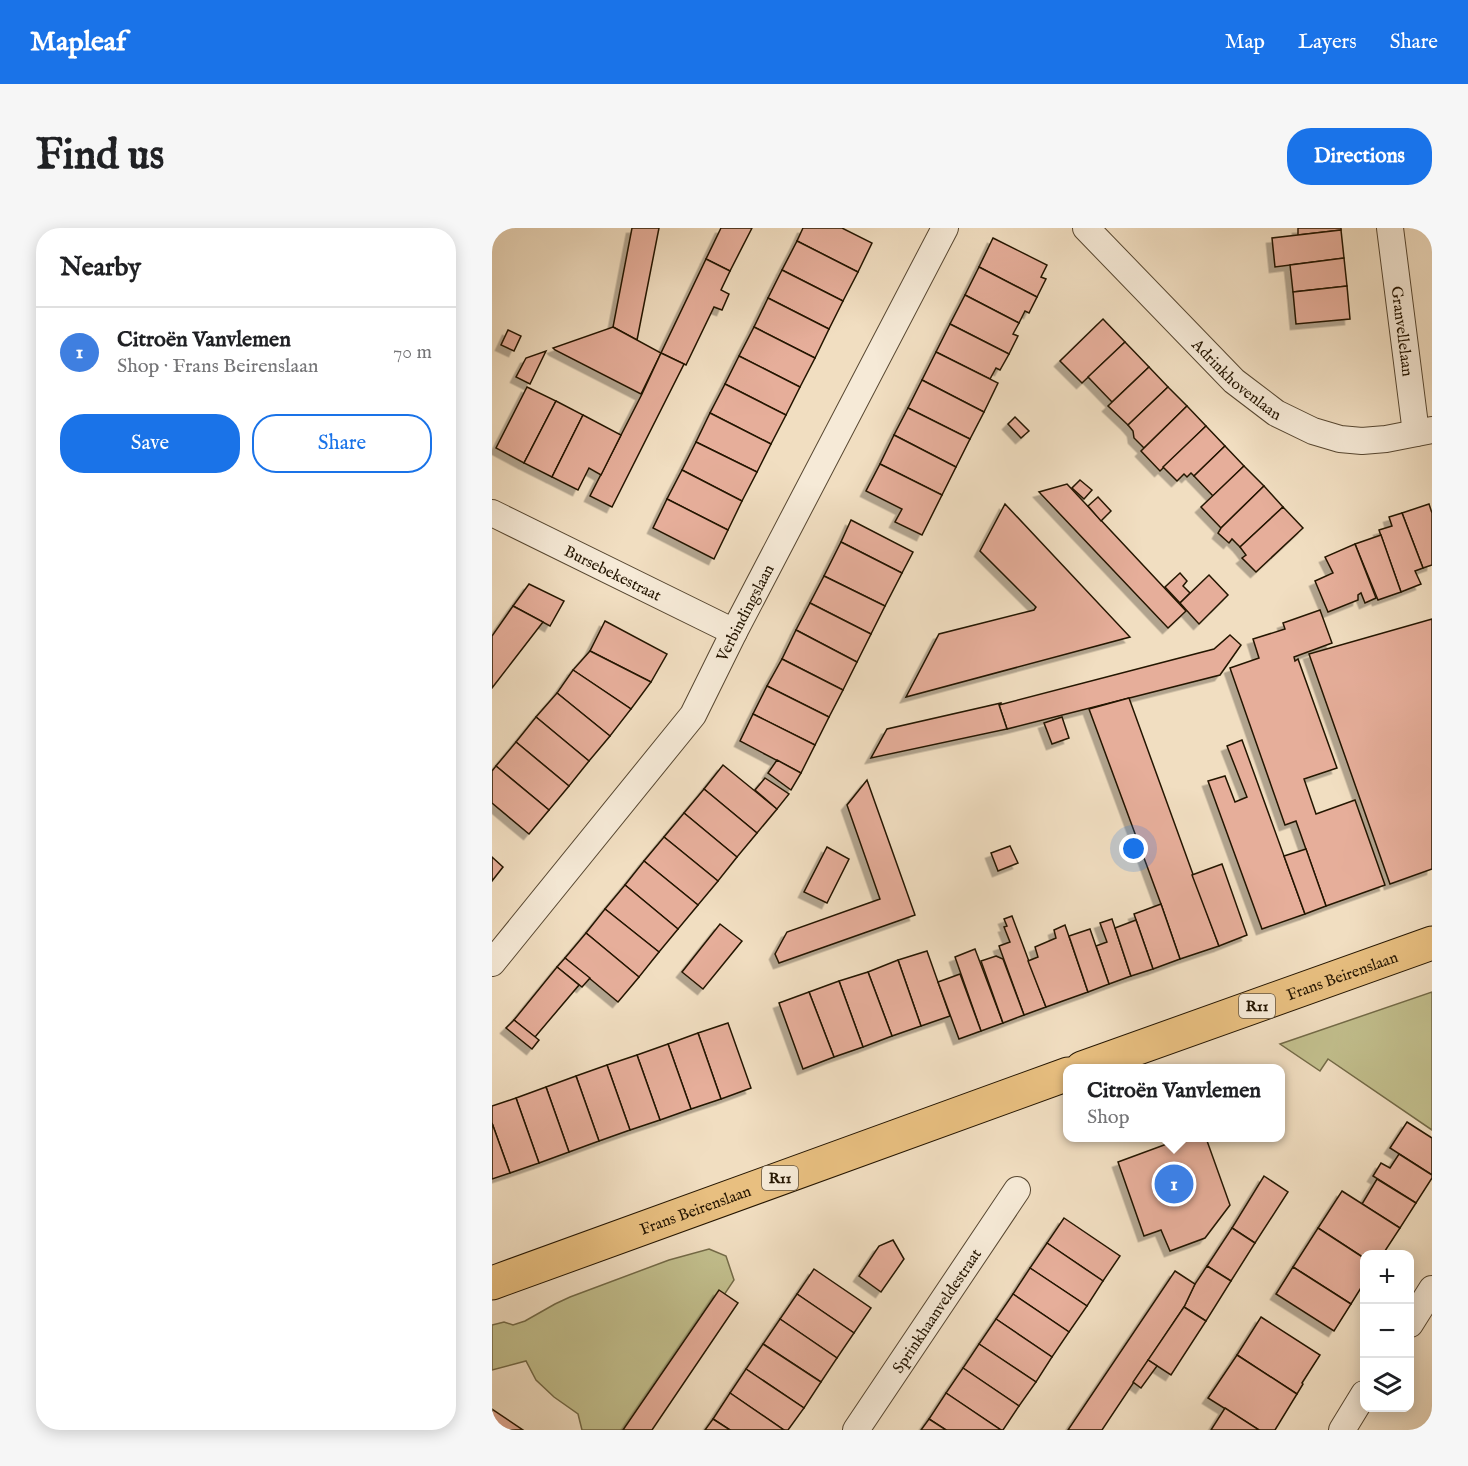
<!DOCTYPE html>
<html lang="en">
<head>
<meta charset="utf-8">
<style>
  :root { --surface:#fff; --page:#f6f6f6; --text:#202124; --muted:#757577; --line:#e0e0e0; --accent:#1a73e8 }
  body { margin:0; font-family:"IM FELL English",serif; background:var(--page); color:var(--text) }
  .controls { position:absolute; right:18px; bottom:18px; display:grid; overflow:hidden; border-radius:12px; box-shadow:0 3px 15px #0003 }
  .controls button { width:54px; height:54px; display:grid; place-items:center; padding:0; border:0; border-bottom:2px solid var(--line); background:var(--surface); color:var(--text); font:30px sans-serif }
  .you { position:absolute; left:642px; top:621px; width:21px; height:21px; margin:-15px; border:4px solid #fff; border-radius:50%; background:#1a73e8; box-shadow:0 0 0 9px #1a73e833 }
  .badge { display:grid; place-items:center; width:39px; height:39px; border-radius:50%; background:var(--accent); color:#fff; font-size:20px; font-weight:700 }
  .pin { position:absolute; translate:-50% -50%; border:3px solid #fff; box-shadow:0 2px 6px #0006 }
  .popup { position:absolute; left:571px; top:836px; width:222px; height:78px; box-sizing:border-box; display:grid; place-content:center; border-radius:12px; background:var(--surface); filter:drop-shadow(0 2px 4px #0005); font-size:20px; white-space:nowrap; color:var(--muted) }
  .popup b { font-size:22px; color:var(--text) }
  .popup::after { content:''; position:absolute; left:50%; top:100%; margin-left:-12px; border:12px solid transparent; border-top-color:var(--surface) }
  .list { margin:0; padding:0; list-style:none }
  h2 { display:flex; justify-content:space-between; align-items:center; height:78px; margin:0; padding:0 24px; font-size:26px }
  h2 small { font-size:20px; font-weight:400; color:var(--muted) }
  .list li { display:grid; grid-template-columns:39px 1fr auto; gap:18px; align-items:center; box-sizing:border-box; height:90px; padding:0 24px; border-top:2px solid var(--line) }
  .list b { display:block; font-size:22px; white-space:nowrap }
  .list p { margin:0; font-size:20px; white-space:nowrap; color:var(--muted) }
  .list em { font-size:20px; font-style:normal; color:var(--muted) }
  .actions { display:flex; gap:12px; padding:18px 24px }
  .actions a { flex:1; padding:14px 0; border:2px solid var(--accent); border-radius:24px; text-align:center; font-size:21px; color:var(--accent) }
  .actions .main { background:var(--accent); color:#fff }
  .icon { flex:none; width:33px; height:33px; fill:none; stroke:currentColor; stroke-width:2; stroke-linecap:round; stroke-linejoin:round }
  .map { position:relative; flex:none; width:940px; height:1202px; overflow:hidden; border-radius:24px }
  header { display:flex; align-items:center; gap:36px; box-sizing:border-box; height:84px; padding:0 30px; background:var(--accent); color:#fff }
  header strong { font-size:28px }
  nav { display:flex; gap:33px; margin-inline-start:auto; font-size:21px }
  .intro { display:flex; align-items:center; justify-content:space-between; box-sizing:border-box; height:144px; padding:0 36px }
  h1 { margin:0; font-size:42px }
  .button { padding:15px 27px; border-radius:24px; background:var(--accent); color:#fff; font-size:21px; font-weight:700 }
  main { display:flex; gap:36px; padding:0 36px }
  aside { flex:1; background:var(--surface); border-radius:24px; box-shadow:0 3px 15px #0003 }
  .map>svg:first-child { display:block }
  .green { fill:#c2bf8d; stroke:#736a47; stroke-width:1.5 }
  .building { fill:#e6ae9a; stroke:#241501; stroke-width:1.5; filter:url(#shadow) }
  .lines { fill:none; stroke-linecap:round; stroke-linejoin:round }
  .street-casing { stroke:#574731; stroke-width:28 }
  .primary-casing { stroke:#241501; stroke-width:35 }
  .street { stroke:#f6ead7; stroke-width:26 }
  .primary { stroke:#e8bf80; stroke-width:33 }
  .labels { text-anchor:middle; stroke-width:6; stroke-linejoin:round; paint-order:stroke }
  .shield { fill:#f6ead7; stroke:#635541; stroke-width:1.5 }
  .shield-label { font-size:15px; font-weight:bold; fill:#241501 }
  .street-label { font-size:16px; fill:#241501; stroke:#f6ead7 }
</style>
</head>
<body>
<header>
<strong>Mapleaf</strong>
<nav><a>Map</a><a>Layers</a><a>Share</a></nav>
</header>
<div class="intro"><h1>Find us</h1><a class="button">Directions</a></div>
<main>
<aside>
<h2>Nearby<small></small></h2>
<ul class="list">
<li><span class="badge" style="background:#3f7fe0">1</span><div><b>Citroën Vanvlemen</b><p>Shop · Frans Beirenslaan</p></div><em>70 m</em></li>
</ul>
<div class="actions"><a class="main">Save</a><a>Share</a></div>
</aside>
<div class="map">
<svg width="940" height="1202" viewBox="0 0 940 1202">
  <defs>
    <filter id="shadow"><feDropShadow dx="-5.5" dy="5.5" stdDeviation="0" flood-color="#0004"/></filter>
  </defs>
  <rect width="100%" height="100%" fill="#f1dec1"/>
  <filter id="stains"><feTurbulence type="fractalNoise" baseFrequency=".00333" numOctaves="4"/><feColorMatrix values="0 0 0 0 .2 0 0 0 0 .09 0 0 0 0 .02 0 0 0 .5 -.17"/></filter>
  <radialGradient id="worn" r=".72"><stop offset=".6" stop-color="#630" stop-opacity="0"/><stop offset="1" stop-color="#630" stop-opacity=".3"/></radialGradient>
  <!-- green -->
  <g class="green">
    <path d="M940,764V902L836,831L828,843L788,816Z"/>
    <path d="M217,1021L234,1028L242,1052L142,1202H90L86,1186L62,1169L44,1152L34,1133L0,1142V1097L12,1094L21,1097L33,1093L63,1076L78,1069L177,1032Z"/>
  </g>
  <!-- building -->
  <g class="building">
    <path d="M140,0H167L145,112L121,99Z"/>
    <path d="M229,0H260L238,43L214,31Z"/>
    <path d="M311,0H350L380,15L366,44L305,13Z"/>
    <path d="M806,0H849V2L806,7Z"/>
    <path d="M849,2L852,30L783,39L780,10Z"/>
    <path d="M501,10L555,37L549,49L554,51L545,69L487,39Z"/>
    <path d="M305,13L366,44L351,73L290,42Z"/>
    <path d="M852,30L855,58L801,64L798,37Z"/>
    <path d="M214,31L238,43L229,62L237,66L230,82L222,79L194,137L169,125Z"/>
    <path d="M487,39L545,69L537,85L533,83L527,95L473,67Z"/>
    <path d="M290,42L351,73L337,101L276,70Z"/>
    <path d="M855,58L858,91L804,96L801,64Z"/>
    <path d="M473,67L527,95L521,106L526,108L517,126L458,96Z"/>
    <path d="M276,70L337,101L323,130L262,99Z"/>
    <path d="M611,91L633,114L590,155L568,133Z"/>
    <path d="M458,96L517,126L508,142L504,140L498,151L444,124Z"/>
    <path d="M121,99L169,125L149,166L63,122L61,120Z"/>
    <path d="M262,99L323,130L308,159L247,128Z"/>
    <path d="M16,102L29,108L22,123L9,117Z"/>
    <path d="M633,114L657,139L620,174L596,149Z"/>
    <path d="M54,123L38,156L24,149L34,130Z"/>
    <path d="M444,124L506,155L492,184L430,152Z"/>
    <path d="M169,125L192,136L120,279L98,268L150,166Z"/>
    <path d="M247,128L308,159L294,187L233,156Z"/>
    <path d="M657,139L676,159L636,197L616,178Z"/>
    <path d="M430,152L492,184L478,211L416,180Z"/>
    <path d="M233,156L294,187L279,216L218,185Z"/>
    <path d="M35,159L64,173L32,235L4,220Z"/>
    <path d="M676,159L695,178L652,220L642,210L641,203L636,197Z"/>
    <path d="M64,173L91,187L60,249L32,235Z"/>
    <path d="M695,178L714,198L668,243L649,223Z"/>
    <path d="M416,180L478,211L464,239L402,207Z"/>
    <path d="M218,185L279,216L265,244L204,214Z"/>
    <path d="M91,187L129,207L109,247L97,240L86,262L60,249Z"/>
    <path d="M523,189L537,203L529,210L516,196Z"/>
    <path d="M714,198L733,218L702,248L699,245L695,249L692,246L685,253L671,239Z"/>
    <path d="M402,207L464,239L450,267L388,236Z"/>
    <path d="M204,214L265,244L250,273L190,242Z"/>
    <path d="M733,218L752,238L721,268L702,248Z"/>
    <path d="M388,236L450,267L430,307L403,294L410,281L374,263Z"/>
    <path d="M752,238L772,258L729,300L709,279Z"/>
    <path d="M190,242L250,273L236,302L175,271Z"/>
    <path d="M588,252L600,262L592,271L580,260Z"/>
    <path d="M575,256L694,383L676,400L547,264Z"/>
    <path d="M772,258L791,279L748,319L740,311L737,315L726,305L729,300Z"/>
    <path d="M606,269L619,283L609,293L596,278Z"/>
    <path d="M175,271L236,302L222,331L161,300Z"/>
    <path d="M513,276L638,409L414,469L447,406L542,382L544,379L488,323Z"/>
    <path d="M937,276L940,285V337L931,340L910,285Z"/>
    <path d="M791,279L811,300L764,344L750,330L754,327L748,319Z"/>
    <path d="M910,285L931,340L923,343L929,356L909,364L887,302L900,298L897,289Z"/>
    <path d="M359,292L421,324L410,345L349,314Z"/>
    <path d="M889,307L909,364L886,372L863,316Z"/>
    <path d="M349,314L410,345L393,378L332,348Z"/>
    <path d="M863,316L884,370L873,375L869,365L866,367V372L836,384L823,353L841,345L833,329Z"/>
    <path d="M688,345L695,353L691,358L698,365L688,375L673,359Z"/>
    <path d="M717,347L736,367L707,396L688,375Z"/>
    <path d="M332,348L393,378L379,406L318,375Z"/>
    <path d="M37,356L72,373L58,398L21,378Z"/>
    <path d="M318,375L379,406L365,434L304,402Z"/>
    <path d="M21,378L51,394L0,460V408Z"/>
    <path d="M828,382L840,415L802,429L803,433L806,431L845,540L812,551L824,586L863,572L893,657L834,678L804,593L793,597L738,440L767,430L761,411L793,401L791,395Z"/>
    <path d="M940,391V641L898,656L817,426Z"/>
    <path d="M113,393L175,426L159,454L98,423Z"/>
    <path d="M304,402L365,434L351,462L290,431Z"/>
    <path d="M738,407L749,417L728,447L515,501L507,477L722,421Z"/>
    <path d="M98,423L159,454L139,481L81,442Z"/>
    <path d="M290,431L351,462L337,489L275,458Z"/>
    <path d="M81,442L139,481L118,508L65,465Z"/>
    <path d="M275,458L337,489L323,517L261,486Z"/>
    <path d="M65,465L118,508L97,533L44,489Z"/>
    <path d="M637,470L727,718L688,731L669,676L597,481Z"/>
    <path d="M509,475V476L507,477L515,501L379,530L395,501Z"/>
    <path d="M261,486L323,517L309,545L248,513Z"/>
    <path d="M44,489L97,533L77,558L24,514Z"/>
    <path d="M570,489L577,510L560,516L552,495Z"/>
    <path d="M750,512L813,686L770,701L716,553L733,548L743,574L755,569L735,518Z"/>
    <path d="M24,514L77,558L57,582L4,538Z"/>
    <path d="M285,532L309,545L299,562L276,545Z"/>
    <path d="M231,537L285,581L265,605L212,561Z"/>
    <path d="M4,538L57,582L37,606L0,575V543Z"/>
    <path d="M273,550L297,566L285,581L263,562Z"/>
    <path d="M375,552L423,687L287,735L283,726L295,704L388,671L355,577Z"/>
    <path d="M212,561L265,605L245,629L192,585Z"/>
    <path d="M192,585L245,629L226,653L172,609Z"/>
    <path d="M172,609L226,653L206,677L152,633Z"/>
    <path d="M518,618L526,635L506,643L499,625Z"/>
    <path d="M335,619L357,631L335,675L312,664Z"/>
    <path d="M814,621L834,678L813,686L792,628Z"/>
    <path d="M0,629L11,639L0,653Z"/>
    <path d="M152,633L206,677L186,701L133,657Z"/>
    <path d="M730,636L755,707L727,718L700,647Z"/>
    <path d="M133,657L186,701L167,724L113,681Z"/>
    <path d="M669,676L688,731L661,741L642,686Z"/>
    <path d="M113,681L167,724L147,749L94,705Z"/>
    <path d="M520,688L554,779L532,787L507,718L518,714L512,699L515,698L512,691Z"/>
    <path d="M620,691L639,748L617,756L604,718L615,714L608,695Z"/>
    <path d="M644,692L661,741L639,748L623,700Z"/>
    <path d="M228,696L250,713L211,761L190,744Z"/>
    <path d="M573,697L596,764L554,779L536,733L546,729L543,719L564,710L562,702Z"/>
    <path d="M598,701L617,756L596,764L577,708Z"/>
    <path d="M94,705L147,749L126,774L73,730Z"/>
    <path d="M483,721L511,795L489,803L463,729Z"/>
    <path d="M435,723L458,788L429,798L406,732Z"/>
    <path d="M504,728L511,731L532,787L511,795L489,733Z"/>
    <path d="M73,730L98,750L90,759L65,739Z"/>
    <path d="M406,732L429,798L400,808L376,744Z"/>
    <path d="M65,739L87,757L43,809L22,792Z"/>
    <path d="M376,744L400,808L371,819L347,753Z"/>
    <path d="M468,746L489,803L467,811L446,754Z"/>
    <path d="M347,753L371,819L342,829L317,764Z"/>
    <path d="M317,764L342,829L311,841L287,775Z"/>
    <path d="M22,792L47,812L40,821L14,800Z"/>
    <path d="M236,795L259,860L229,871L206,805Z"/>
    <path d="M206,805L229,871L199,881L176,816Z"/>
    <path d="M176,816L199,881L168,892L145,827Z"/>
    <path d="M145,827L168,892L138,902L115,837Z"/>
    <path d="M115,837L138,902L107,913L84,848Z"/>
    <path d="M84,848L107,913L77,924L54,859Z"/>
    <path d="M54,859L77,924L47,935L24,870Z"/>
    <path d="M24,870L47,935L18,945L0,895V878Z"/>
    <path d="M915,894L940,910V947L898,920Z"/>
    <path d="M0,895L18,945L0,951Z"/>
    <path d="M691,910H714L738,977L713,1010L678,1023L669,1002L652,1008L626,934Z"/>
    <path d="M907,926L940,947V950L924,975L881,948L889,935L898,940Z"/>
    <path d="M772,948L796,964L763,1015L740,1000Z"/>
    <path d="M885,951L924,975L908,1000L870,976Z"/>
    <path d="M850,963L908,1000L891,1026H872V1030L826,1000Z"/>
    <path d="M572,990L628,1028L611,1053L555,1015Z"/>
    <path d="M740,1000L763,1015L739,1053L715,1038Z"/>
    <path d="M826,1000L872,1030V1055L859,1076L801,1039Z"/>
    <path d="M401,1012L412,1031L389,1064L367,1048L387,1018Z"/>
    <path d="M555,1015L611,1053L595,1078L538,1040Z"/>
    <path d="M715,1038L739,1053L714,1093L692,1079L703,1056Z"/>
    <path d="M801,1039L859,1076L842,1103L784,1066Z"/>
    <path d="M538,1040L595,1078L577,1104L521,1066Z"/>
    <path d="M322,1041L379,1080L362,1105L305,1066Z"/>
    <path d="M683,1043L703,1056L692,1079L610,1202H576Z"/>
    <path d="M227,1062L246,1075L160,1202H131Z"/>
    <path d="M305,1066L362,1105L345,1130L288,1091Z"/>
    <path d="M521,1066L577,1104L560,1129L504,1091Z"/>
    <path d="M692,1079L714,1093L679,1147L656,1132Z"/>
    <path d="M769,1089L828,1127L810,1155L811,1156L805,1166L745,1127Z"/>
    <path d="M288,1091L345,1130L329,1154L271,1116Z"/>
    <path d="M504,1091L560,1129L544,1154L487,1116Z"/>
    <path d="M271,1116L329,1154L312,1180L254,1141Z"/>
    <path d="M487,1116L544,1154L527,1178L471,1140Z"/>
    <path d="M745,1127L805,1166L783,1202H767L716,1170Z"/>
    <path d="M656,1132L665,1138L649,1160L641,1154Z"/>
    <path d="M471,1140L527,1178L511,1202H509L454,1165Z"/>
    <path d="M254,1141L312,1180L296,1202H292L238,1165Z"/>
    <path d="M238,1165L292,1202H238L221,1191Z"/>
    <path d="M454,1165L509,1202H454L437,1191Z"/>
    <path d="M733,1180L767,1202H719Z"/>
    <path d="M0,1181L31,1202H0Z"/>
    <path d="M221,1191L238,1202H213Z"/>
    <path d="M437,1191L454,1202H429Z"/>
  </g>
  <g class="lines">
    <defs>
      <g id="street">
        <path id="s1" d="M594,0L742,153L784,185L821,203L848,211L870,213L894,211L940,202"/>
        <path id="s2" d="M898,0L924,205"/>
        <path id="s3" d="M0,285L242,404"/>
        <path id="s4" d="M0,735L201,487L242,404L453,0"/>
        <path d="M918,1096L940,1061"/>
        <path id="s5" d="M364,1202L525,962"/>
        <path d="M850,1202L872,1166"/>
      </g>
      <g id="primary">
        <path id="s6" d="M590,840L940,715"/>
        <path id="s7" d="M0,1055L576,846"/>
      </g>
    </defs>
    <!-- street casing -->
    <use href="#street" class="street-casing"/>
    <!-- primary casing -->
    <use href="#primary" class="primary-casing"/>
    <!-- street -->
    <use href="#street" class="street"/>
    <!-- primary -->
    <use href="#primary" class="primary"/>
  </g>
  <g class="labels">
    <!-- shield labels -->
    <g class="shield">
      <rect x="747" y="766" width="36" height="24" rx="4.5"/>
      <rect x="270" y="938" width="36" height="24" rx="4.5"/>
    </g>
    <g class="shield-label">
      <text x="765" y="783">R11</text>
      <text x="288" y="955">R11</text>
    </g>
    <!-- street labels -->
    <g class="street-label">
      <text dy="6" stroke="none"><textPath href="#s2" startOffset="104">Granvellelaan</textPath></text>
      <text dy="6" stroke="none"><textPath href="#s1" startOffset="214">Adrinkhovenlaan</textPath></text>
      <text dy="6" stroke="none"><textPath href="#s3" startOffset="135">Bursebekestraat</textPath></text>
      <text dy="6" stroke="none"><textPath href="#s4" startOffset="434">Verbindingslaan</textPath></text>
      <text dy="6" stroke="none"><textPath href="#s6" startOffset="276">Frans Beirenslaan</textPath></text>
      <text dy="6" stroke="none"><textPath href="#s7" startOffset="216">Frans Beirenslaan</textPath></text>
      <text dy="6" stroke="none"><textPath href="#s5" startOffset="144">Sprinkhaanveldestraat</textPath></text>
    </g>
  </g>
  <rect width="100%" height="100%" filter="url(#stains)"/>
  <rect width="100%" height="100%" fill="url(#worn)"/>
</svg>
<div class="controls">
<button>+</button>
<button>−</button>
<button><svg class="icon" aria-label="layers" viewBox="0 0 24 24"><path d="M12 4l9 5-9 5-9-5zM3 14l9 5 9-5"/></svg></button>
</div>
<div class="you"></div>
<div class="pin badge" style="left:682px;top:956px;background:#3f7fe0">1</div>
<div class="popup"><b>Citroën Vanvlemen</b>Shop</div>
</div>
</main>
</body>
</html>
